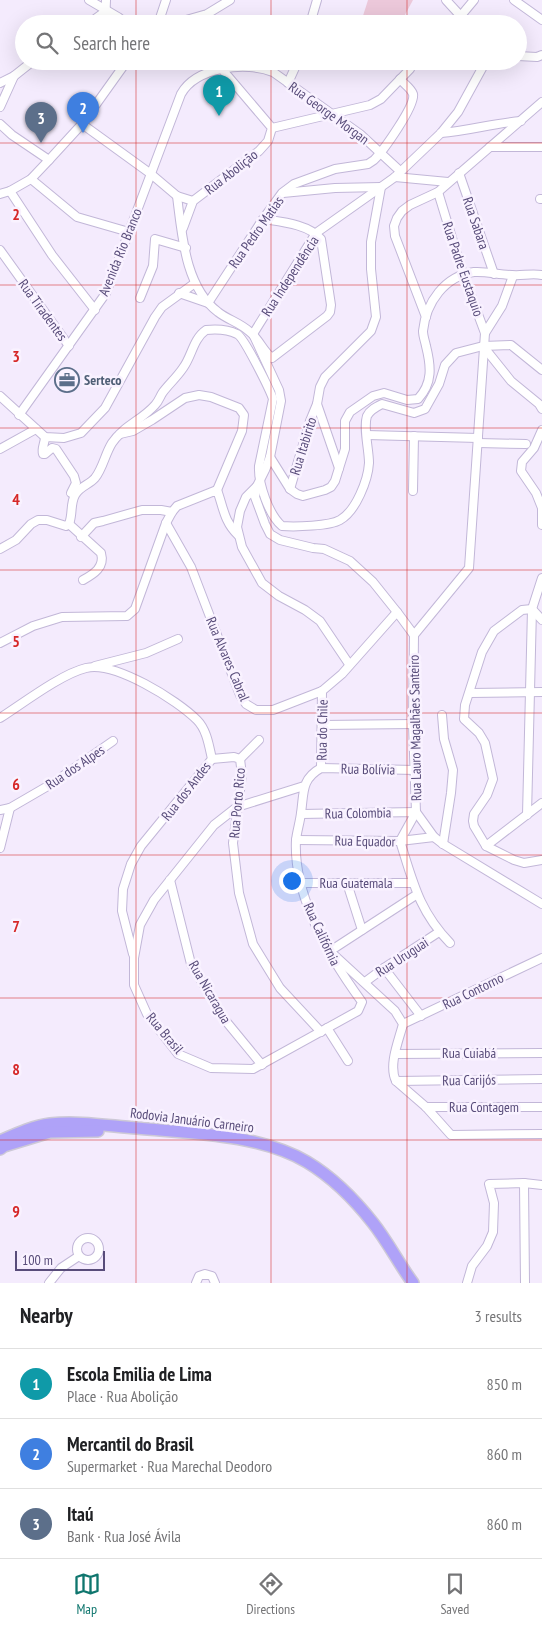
<!DOCTYPE html>
<html lang="en">
<head>
<meta charset="utf-8">
<style>
  :root { --surface:#fff; --page:#f6f6f6; --text:#202124; --muted:#757577; --line:#e0e0e0; --accent:#0f766e }
  body { margin:0; font-family:"PT Sans Narrow",sans-serif; background:var(--page); color:var(--text) }
  .scale { position:absolute; left:15px; bottom:12px; width:90px; box-sizing:border-box; padding-left:5px; border:2px solid #584c7a; border-top:0; font-size:14px; line-height:18px; white-space:nowrap; color:#584c7a; -webkit-text-stroke:4px #f9f2ff; paint-order:stroke }
  .you { position:absolute; left:291px; top:880px; width:18px; height:18px; margin:-12px; border:4px solid #fff; border-radius:50%; background:#1a73e8; box-shadow:0 0 0 8px #1a73e833 }
  .badge { display:grid; place-items:center; width:32px; height:32px; border-radius:50%; background:var(--accent); color:#fff; font-size:16px; font-weight:700 }
  .pin { position:absolute; translate:-50% -41px; filter:drop-shadow(0 1px 2px #0008) }
  .pin::after { content:''; position:absolute; top:26px; width:18px; height:15px; background:inherit; clip-path:polygon(0 0,100% 0,50% 100%) }
  .list { margin:0; padding:0; list-style:none }
  h2 { display:flex; justify-content:space-between; align-items:center; height:65px; margin:0; padding:0 20px; font-size:21px }
  h2 small { font-size:16px; font-weight:400; color:var(--muted) }
  .list li { display:grid; grid-template-columns:32px 1fr auto; gap:15px; align-items:center; box-sizing:border-box; height:70px; padding:0 20px; border-top:1px solid var(--line) }
  .list b { display:block; font-size:19px; white-space:nowrap }
  .list p { margin:0; font-size:16px; white-space:nowrap; color:var(--muted) }
  .list em { font-size:16px; font-style:normal; color:var(--muted) }
  .icon { flex:none; width:28px; height:28px; fill:none; stroke:currentColor; stroke-width:2; stroke-linecap:round; stroke-linejoin:round }
  .map { position:relative; flex:none; width:542px; height:1283px; overflow:hidden }
  .search { position:absolute; background:var(--surface); box-shadow:0 5px 20px #0002; left:15px; right:15px; top:15px; height:55px; display:flex; align-items:center; gap:12px; box-sizing:border-box; padding:0 18px; border-radius:28px; color:var(--muted); font-size:19px }
  .sheet { height:275px; background:var(--surface) }
  nav { display:flex; justify-content:space-around; align-items:center; box-sizing:border-box; height:70px; border-top:1px solid var(--line); background:var(--surface); font-size:14px; color:var(--muted) }
  nav a { display:grid; justify-items:center; gap:2px }
  nav .on { color:var(--accent) }
  .map>svg:first-child { display:block }
  .green { fill:#ecc8da }
  .lines { fill:none; stroke-linecap:round; stroke-linejoin:round }
  .minor-casing { stroke:#c2b7d8; stroke-width:10 }
  .highway-casing { stroke:#cdc9d7; stroke-width:14 }
  .minor { stroke:#fff; stroke-width:8 }
  .highway { stroke:#afa2f8; stroke-width:11 }
  .grid { fill:none; stroke:#d62828; stroke-width:1; stroke-opacity:0.55 }
  .labels { text-anchor:middle; stroke-width:5; stroke-linejoin:round; paint-order:stroke }
  .street-label { font-size:14px; fill:#584c7a; stroke:#f9f2ff }
  .service-label { font-size:14px; font-weight:bold; fill:#4e5e75; stroke:#f9f2ff; text-anchor:start }
  .grid-label { font-size:16px; text-anchor:middle; font-weight:bold; fill:#d62828; stroke:#f9f2ff; stroke-width:5; stroke-linejoin:round; paint-order:stroke }
</style>
</head>
<body>
<div class="map">
<svg width="542" height="1283" viewBox="0 0 542 1283">
  <rect width="100%" height="100%" fill="#f4ebfd"/>
  <!-- green -->
  <path class="green" d="M368,0H413L400,24H370L362,19Z"/>
  <g class="lines">
    <defs>
      <g id="minor">
        <path d="M89,0L118,17L127,24"/>
        <path d="M446,0L468,24"/>
        <path d="M514,0L542,20"/>
        <path d="M88,24L106,11"/>
        <path d="M105,24L106,0"/>
        <path d="M158,24L166,0"/>
        <path d="M172,24L207,14L230,0"/>
        <path d="M310,24L317,0"/>
        <path d="M454,24L474,0"/>
        <path d="M518,56L537,57L542,55"/>
        <path d="M0,83L14,76L33,61"/>
        <path d="M288,83L298,61"/>
        <path d="M0,107L14,76"/>
        <path d="M0,124L12,135L49,160"/>
        <path d="M82,124L151,174L177,196L193,201"/>
        <path d="M272,128L370,105L381,99L410,69"/>
        <path d="M441,133C468,131 494,123 521,121"/>
        <path d="M490,147H542"/>
        <path d="M459,173L494,274"/>
        <path d="M395,177L448,182"/>
        <path d="M31,179L77,217L129,232"/>
        <path d="M10,191L52,255L95,310"/>
        <path d="M283,193L335,188L381,187"/>
        <path d="M0,194L10,191L31,179L49,160L82,124L127,61"/>
        <path d="M177,196C182,235 185,287 218,312C228,320 239,322 250,332C259,339 263,351 272,358L327,316L330,312L331,305L321,239C308,224 282,222 263,219"/>
        <path d="M540,199H542"/>
        <path d="M183,228L193,201L259,151L268,141L272,128L221,68L220,61"/>
        <path d="M0,250L69,346"/>
        <path d="M179,293L208,303L263,219L282,193L294,184L335,169L368,164L374,160C383,151 416,105 413,94C411,88 404,84 400,79"/>
        <path d="M140,298L153,266L155,239L186,248"/>
        <path d="M426,317L395,236L394,226L397,218L402,211L410,205L438,192L542,102"/>
        <path d="M485,333L502,306L513,276"/>
        <path d="M253,334L279,390L281,401L270,457L265,470L257,486L255,497L265,524L270,534L280,540L313,548L324,549L350,561L373,582L397,612L414,635L413,724L416,812L434,837L443,844L542,904"/>
        <path d="M253,334L316,233L381,187"/>
        <path d="M483,346L511,381L539,404L542,409"/>
        <path d="M0,396L45,437L64,438L81,433L105,408L155,317L162,307L195,283"/>
        <path d="M19,415L106,293L181,94C196,67 246,61 273,72L360,134L400,171"/>
        <path d="M542,430L534,448L522,462L521,471L536,493L542,508V525"/>
        <path d="M120,434L133,431L152,420L185,398L199,395L211,397L239,408L244,415L242,431L217,490"/>
        <path d="M367,435L478,438"/>
        <path d="M45,437C45,443 41,449 43,454H45L52,448L56,449L74,476L76,483L71,493"/>
        <path d="M478,443L526,444"/>
        <path d="M0,449L36,429"/>
        <path d="M270,457L290,489L297,494L303,496L325,490L331,487L335,481L345,449V421L350,412L373,396L384,393L407,400L418,399C433,383 431,366 426,346C425,341 423,336 423,331C426,302 445,276 474,272C486,271 499,275 512,275C522,276 531,273 542,275"/>
        <path d="M339,468L317,404L320,387L325,377L371,331L376,317L371,269V242L381,187L395,177L441,133L458,112L486,61"/>
        <path d="M257,486L246,497L240,511L237,527L242,547L262,583L279,596L305,610L320,621L349,664"/>
        <path d="M290,489L310,421L317,404"/>
        <path d="M413,491L414,436"/>
        <path d="M166,523L191,567L240,695L246,704L256,710H273L322,691L342,674L397,612"/>
        <path d="M69,524L101,553C105,567 94,574 83,580"/>
        <path d="M81,537L94,523L103,521L142,510H161L172,512"/>
        <path d="M0,549L16,540L31,524L38,520H47L66,526L69,524C73,514 70,504 75,495C80,486 89,485 95,478C103,468 105,454 112,443C123,426 142,420 155,405C159,401 160,396 163,392C169,384 177,377 183,368C192,356 193,339 206,330C216,329 229,330 237,334C244,337 270,390 273,399L259,466C258,484 269,515 282,526C295,527 330,526 340,520C356,511 368,480 369,463C369,449 363,428 367,416C370,410 376,407 382,404L414,413L425,409L439,384L445,365L456,353L483,346L511,345L542,370"/>
        <path d="M532,609L522,610L494,631L482,652L465,705L464,719L479,733L485,743L493,779L487,795L474,814L473,821L474,826L486,846L514,860L524,863L542,860"/>
        <path d="M532,609L542,620"/>
        <path d="M414,635L469,568L485,333L463,274L438,192"/>
        <path d="M0,643L33,626L62,617L127,616L135,609L166,523L172,512L177,506L217,490C223,506 224,522 238,535"/>
        <path d="M95,666L146,653L178,639"/>
        <path d="M470,693L542,692"/>
        <path d="M442,715L444,739L453,770L451,793L443,844"/>
        <path d="M0,718C22,704 61,674 86,668C115,661 177,700 197,720C207,730 209,746 212,759L141,846L131,864L123,889L122,911L133,954"/>
        <path d="M322,725L413,724"/>
        <path d="M212,759L234,757L240,759L242,775L233,843L239,893L253,944L280,988L321,1032"/>
        <path d="M240,759L259,740"/>
        <path d="M321,768L322,691"/>
        <path d="M304,786L237,807L214,825L154,900L140,925L134,958V985L147,1014L178,1054L211,1068L253,1069L358,1011L362,1002C329,957 293,897 296,840C297,831 300,822 301,813C304,793 301,779 321,768L415,770"/>
        <path d="M0,810L10,808L53,783L113,741"/>
        <path d="M301,814L416,812L400,841"/>
        <path d="M527,815L532,609L542,578"/>
        <path d="M296,840L400,841L434,837"/>
        <path d="M400,841C413,882 419,911 450,943"/>
        <path d="M486,846L542,803"/>
        <path d="M0,848L10,808"/>
        <path d="M170,880L191,964L225,1020L262,1065"/>
        <path d="M299,883H413"/>
        <path d="M347,883L362,930"/>
        <path d="M330,951L416,895"/>
        <path d="M334,955L395,1011L403,1024C399,1040 388,1065 396,1081L426,1107L451,1135L542,1134"/>
        <path d="M384,968L421,1016"/>
        <path d="M365,982L384,968L439,932"/>
        <path d="M403,1024L542,958"/>
        <path d="M327,1028L348,1061"/>
        <path d="M395,1054L542,1053"/>
        <path d="M396,1081L542,1079"/>
        <path d="M426,1107H542"/>
        <path d="M524,1183L525,1283"/>
        <circle cx="88" cy="1249" r="11"/>
        <path d="M49,1283L61,1268L79,1256"/>
        <path d="M196,1283L199,1276L205,1274L212,1276L215,1283"/>
        <path d="M467,1283L472,1266L487,1246L493,1232L494,1203L489,1184L524,1183L542,1185"/>
      </g>
      <g id="highway">
        <path d="M0,1141C16,1134 33,1126 50,1124C79,1121 109,1126 137,1128C190,1133 260,1134 307,1162C332,1177 355,1200 373,1223C388,1242 399,1264 413,1283"/>
        <path d="M0,1149L4,1146L50,1132L98,1131"/>
      </g>
    </defs>
    <!-- minor casing -->
    <use href="#minor" class="minor-casing"/>
    <!-- highway casing -->
    <use href="#highway" class="highway-casing"/>
    <!-- minor -->
    <use href="#minor" class="minor"/>
    <!-- highway -->
    <use href="#highway" class="highway"/>
  </g>
  <!-- grid -->
  <path class="grid" d="M136,0V24M271,0V24M407,0V24M136,61V1283M271,61V1283M407,61V1283M0,143H542M0,285H542M0,428H542M0,570H542M0,713H542M0,855H542M0,998H542M0,1140H542"/>
  <!-- icons -->
  <defs>
    <symbol id="office-ring" viewBox="-11 -11 22 22"><circle r="9.5" fill="#f9f2ff" stroke="#5c6f8a" stroke-width="1.5"/><path d="M-6-3h4V-5.5h4V-3h4V5H-6ZM-1-4.5V-3h2v-1.5ZM-6 0V1H6V0Z" fill="#5c6f8a"/></symbol>
  </defs>
  <g fill-rule="evenodd">
    <use href="#office-ring" x="53" y="366" width="28" height="28"/>
  </g>
  <g class="labels">
    <!-- street labels -->
    <g class="street-label">
      <text transform="translate(329 113) rotate(36)" y="5">Rua George Morgan</text>
      <text transform="translate(231 172) rotate(-38)" y="5">Rua Abolição</text>
      <text transform="translate(476 223) rotate(71)" y="5">Rua Sabara</text>
      <text transform="translate(256 232) rotate(-55)" y="5">Rua Pedro Matias</text>
      <text transform="translate(120 252) rotate(-68)" y="5">Avenida Rio Branco</text>
      <text transform="translate(463 269) rotate(71)" y="5">Rua Padre Eustaquio</text>
      <text transform="translate(290 276) rotate(-57)" y="5">Rua Independência</text>
      <text transform="translate(43 310) rotate(54)" y="5">Rua Tiradentes</text>
      <text transform="translate(303 446) rotate(-73)" y="5">Rua Itabirito</text>
      <text transform="translate(228 659) rotate(67)" y="5">Rua Alvares Cabral</text>
      <text transform="translate(415 728) rotate(-91)" y="5">Rua Lauro Magalhães Santeiro</text>
      <text transform="translate(322 730) rotate(-89)" y="5">Rua do Chile</text>
      <text transform="translate(75 767) rotate(-34)" y="5">Rua dos Alpes</text>
      <text transform="translate(368 769) rotate(1)" y="5">Rua Bolívia</text>
      <text transform="translate(186 791) rotate(-52)" y="5">Rua dos Andes</text>
      <text transform="translate(237 803) rotate(-85)" y="5">Rua Porto Rico</text>
      <text transform="translate(358 813) rotate(-1)" y="5">Rua Colombia</text>
      <text transform="translate(365 841) rotate(1)" y="5">Rua Equador</text>
      <text x="356" y="888">Rua Guatemala</text>
      <text transform="translate(322 934) rotate(65)" y="5">Rua Califórnia</text>
      <text transform="translate(402 957) rotate(-33)" y="5">Rua Uruguai</text>
      <text transform="translate(473 991) rotate(-26)" y="5">Rua Contorno</text>
      <text transform="translate(210 992) rotate(60)" y="5">Rua Nicaragua</text>
      <text transform="translate(165 1033) rotate(50)" y="5">Rua Brasil</text>
      <text x="469" y="1058">Rua Cuiabá</text>
      <text transform="translate(469 1080) rotate(-1)" y="5">Rua Carijós</text>
      <text x="484" y="1112">Rua Contagem</text>
      <text transform="translate(192 1120) rotate(7)" y="5">Rodovia Januário Carneiro</text>
    </g>
    <!-- service labels -->
    <g class="service-label">
      <text x="84" y="385">Serteco</text>
    </g>
  </g>
  <g class="grid-label">
    <text x="16" y="220">2</text>
    <text x="16" y="362">3</text>
    <text x="16" y="505">4</text>
    <text x="16" y="647">5</text>
    <text x="16" y="790">6</text>
    <text x="16" y="932">7</text>
    <text x="16" y="1075">8</text>
    <text x="16" y="1217">9</text>
  </g>
</svg>
<div class="scale">100 m</div>
<div class="you"></div>
<div class="pin badge" style="left:219px;top:116px;background:#0f9aa8">1</div>
<div class="pin badge" style="left:83px;top:133px;background:#3f7fe0">2</div>
<div class="pin badge" style="left:41px;top:143px;background:#5c6f8a">3</div>
<div class="search"><svg class="icon" aria-label="search" viewBox="0 0 24 24"><circle cx="10" cy="10" r="6"/><path d="M15 15l6 6"/></svg>Search here</div>
</div>
<section class="sheet">
<h2>Nearby<small>3 results</small></h2>
<ul class="list">
<li><span class="badge" style="background:#0f9aa8">1</span><div><b>Escola Emilia de Lima</b><p>Place · Rua Abolição</p></div><em>850 m</em></li>
<li><span class="badge" style="background:#3f7fe0">2</span><div><b>Mercantil do Brasil</b><p>Supermarket · Rua Marechal Deodoro</p></div><em>860 m</em></li>
<li><span class="badge" style="background:#5c6f8a">3</span><div><b>Itaú</b><p>Bank · Rua José Ávila</p></div><em>860 m</em></li>
</ul>
</section>
<nav>
<a class="on"><svg class="icon" aria-label="map" viewBox="0 0 24 24"><path d="M3 6l6-2 6 2 6-2v14l-6 2-6-2-6 2zM9 4v14M15 6v14"/></svg>Map</a>
<a><svg class="icon" aria-label="directions" viewBox="0 0 24 24"><path d="M12 3l9 9-9 9-9-9zM9 14v-3h6M13 9l2 2-2 2"/></svg>Directions</a>
<a><svg class="icon" aria-label="saved" viewBox="0 0 24 24"><path d="M7 4h10v16l-5-4-5 4z"/></svg>Saved</a>
</nav>
</body>
</html>
